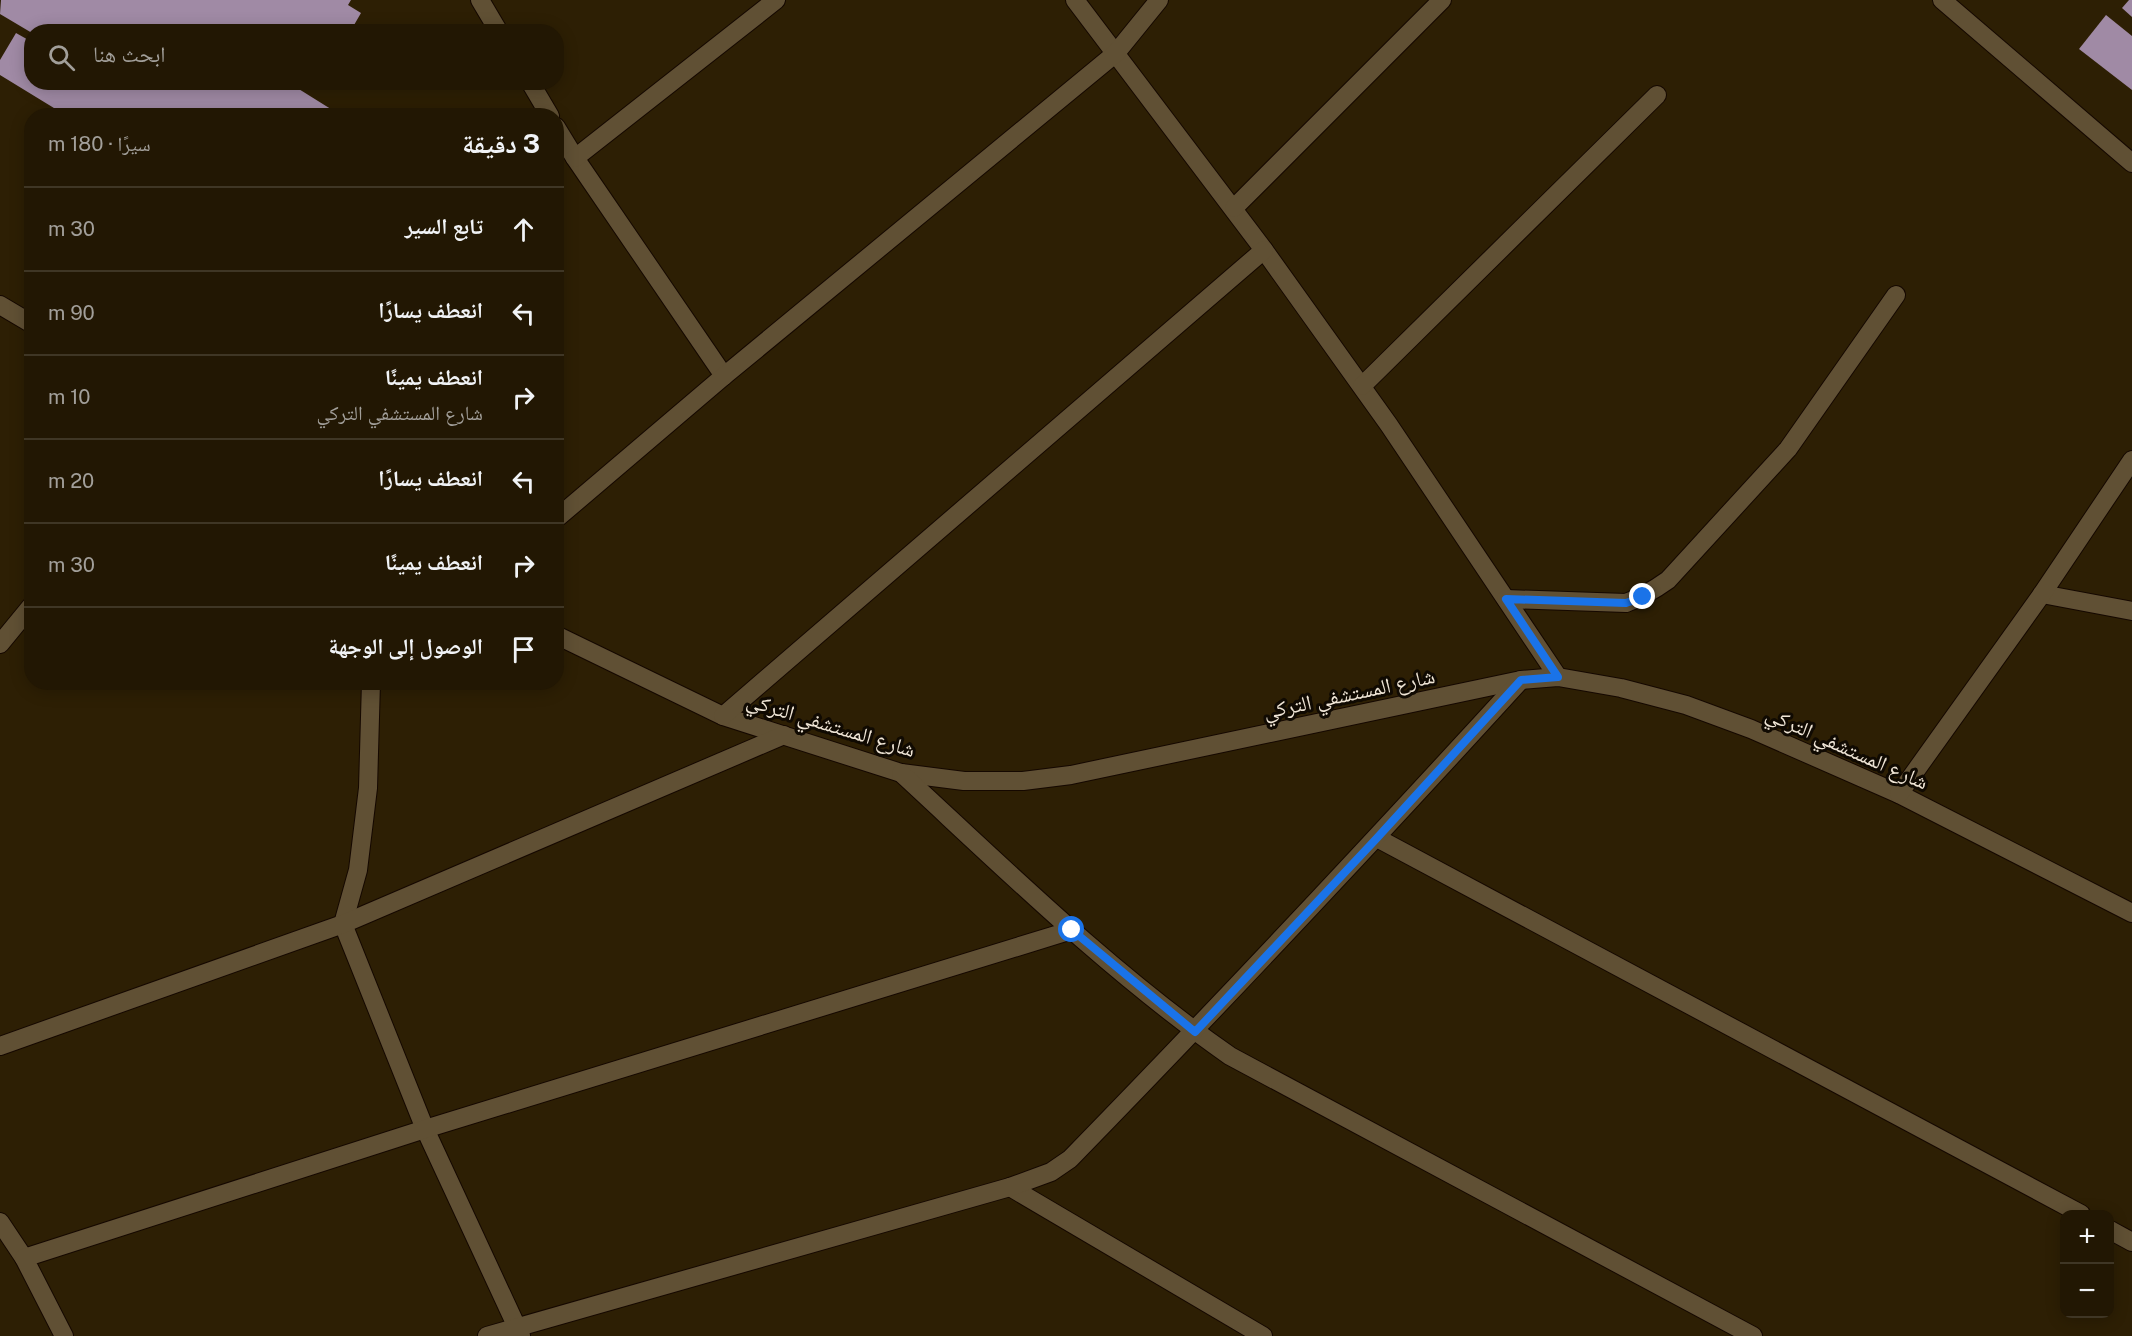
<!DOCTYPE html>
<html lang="ar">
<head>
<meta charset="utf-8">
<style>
  :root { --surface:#221703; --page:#2e2412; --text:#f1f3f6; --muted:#a29f9a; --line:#3f3625 }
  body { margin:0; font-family:"Public Sans","Noto Naskh Arabic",sans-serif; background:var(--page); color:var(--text); direction:rtl }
  .controls { position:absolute; right:18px; bottom:18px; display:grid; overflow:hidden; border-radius:12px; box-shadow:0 3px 15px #0003 }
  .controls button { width:54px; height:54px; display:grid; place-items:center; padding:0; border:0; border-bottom:2px solid var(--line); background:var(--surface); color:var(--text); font:30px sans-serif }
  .stop { position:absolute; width:18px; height:18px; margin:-14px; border:4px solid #1a73e8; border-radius:50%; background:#fff }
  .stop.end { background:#1a73e8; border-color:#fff; box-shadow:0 2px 6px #0008 }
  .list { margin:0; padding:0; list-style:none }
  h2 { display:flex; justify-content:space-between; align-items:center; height:78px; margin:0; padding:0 24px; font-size:26px }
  h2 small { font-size:20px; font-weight:400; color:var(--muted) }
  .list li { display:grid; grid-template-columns:39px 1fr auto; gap:18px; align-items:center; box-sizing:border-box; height:84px; padding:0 24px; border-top:2px solid var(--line) }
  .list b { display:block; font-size:22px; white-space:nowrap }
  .list p { margin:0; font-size:20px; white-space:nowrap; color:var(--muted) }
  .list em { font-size:20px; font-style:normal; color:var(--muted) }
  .icon { flex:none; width:33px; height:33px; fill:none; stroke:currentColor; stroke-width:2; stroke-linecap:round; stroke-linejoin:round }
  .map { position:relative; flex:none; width:2132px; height:1336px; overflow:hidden; direction:ltr }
  .search { position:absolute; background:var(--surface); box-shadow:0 3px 15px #0003; left:24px; top:24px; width:540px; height:66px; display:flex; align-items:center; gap:15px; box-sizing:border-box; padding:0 21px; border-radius:24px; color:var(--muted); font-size:22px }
  .panel { position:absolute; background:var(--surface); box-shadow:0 3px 15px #0003; left:24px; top:108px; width:540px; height:582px; border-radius:24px; direction:rtl }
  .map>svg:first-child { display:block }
  .building { fill:#a08aa5 }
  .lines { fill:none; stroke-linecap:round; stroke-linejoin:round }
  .street-casing { stroke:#150800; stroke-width:20 }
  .street { stroke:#605034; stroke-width:18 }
  .route { stroke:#1a73e8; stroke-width:8 }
  .labels { text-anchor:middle; stroke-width:6; stroke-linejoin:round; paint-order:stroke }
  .street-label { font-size:21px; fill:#efe5d6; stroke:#100a02 }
</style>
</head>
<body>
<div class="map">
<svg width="2132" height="1336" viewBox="0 0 2132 1336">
  <rect width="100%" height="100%" fill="#2d1f04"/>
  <!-- building -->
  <g class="building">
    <path d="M1,0H351L348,5L361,13L350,32H32V33L0,14Z"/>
    <path d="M2129,0H2132V17L2122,8Z"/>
    <path d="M2106,15L2132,36V90L2079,49Z"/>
    <path d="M16,33L32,42V82H296L294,86L342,116H67L0,75V60Z"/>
  </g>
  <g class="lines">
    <defs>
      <g id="street">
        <path d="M480,0L499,32"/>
        <path d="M1075,0L1264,250L1389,425L1558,677"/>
        <path d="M1942,0L2132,163"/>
        <path d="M530,82L550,116"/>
        <path d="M556,127L575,158L724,376"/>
        <path d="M575,158L776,0"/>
        <path d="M1234,208L1442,0"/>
        <path d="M0,305L32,324"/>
        <path d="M1362,386L1657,95"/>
        <path d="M556,519L724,376L1116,53L1159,0"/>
        <path d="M2042,594L2132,611"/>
        <path d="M1506,599L1626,603C1642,597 1654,590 1668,580L1788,449L1896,295"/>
        <path d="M556,635L723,716L901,773L964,781H1023L1071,775L1521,680L1558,677L1621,688L1686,705L1751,729L1899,794L2132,913"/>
        <path d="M0,644L32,605"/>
        <path d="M371,682L368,788L358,870L343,924L425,1129L521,1336"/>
        <path d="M723,716L1264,250"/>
        <path d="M901,773C1007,871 1111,973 1230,1056L1753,1336"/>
        <path d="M1899,794L2042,594L2132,460"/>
        <path d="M1377,838L2081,1214"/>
        <path d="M0,1046L343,924L784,735"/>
        <path d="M1010,1187L1263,1336"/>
        <path d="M0,1222L24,1258"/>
        <path d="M2110,1230L2132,1242"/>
        <path d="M64,1336L24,1258L425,1129L1072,930"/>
        <path d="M487,1336L1010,1187L1051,1172L1070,1159C1223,1002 1373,842 1521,680"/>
      </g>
    </defs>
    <!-- street casing -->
    <use href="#street" class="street-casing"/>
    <!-- street -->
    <use href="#street" class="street"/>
  </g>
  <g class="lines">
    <!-- route -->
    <path class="route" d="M1072,930L1195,1032L1377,838L1521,680L1558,677L1506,599L1626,603L1643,597"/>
  </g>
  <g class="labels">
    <!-- street labels -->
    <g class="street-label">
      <text transform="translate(1349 694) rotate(-12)" y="7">شارع المستشفي التركي</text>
      <text transform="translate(831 725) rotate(17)" y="7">شارع المستشفي التركي</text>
      <text transform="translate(1847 748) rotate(24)" y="7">شارع المستشفي التركي</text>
    </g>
  </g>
</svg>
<div class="controls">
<button>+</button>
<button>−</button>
</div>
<div class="stop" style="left:1072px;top:930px"></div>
<div class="stop end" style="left:1643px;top:597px"></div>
<div class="search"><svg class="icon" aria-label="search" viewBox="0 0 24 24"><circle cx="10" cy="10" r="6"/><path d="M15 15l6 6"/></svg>ابحث هنا</div>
<section class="panel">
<h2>3 دقيقة<small>سيرًا · 180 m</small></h2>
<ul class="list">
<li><svg class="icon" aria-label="ahead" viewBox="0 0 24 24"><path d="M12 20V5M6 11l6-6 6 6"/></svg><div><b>تابع السير</b></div><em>30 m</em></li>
<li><svg class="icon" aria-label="left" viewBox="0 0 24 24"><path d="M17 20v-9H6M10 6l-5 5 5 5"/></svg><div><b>انعطف يسارًا</b></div><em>90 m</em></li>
<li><svg class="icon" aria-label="right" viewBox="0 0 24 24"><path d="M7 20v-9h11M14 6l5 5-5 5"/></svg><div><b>انعطف يمينًا</b><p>شارع المستشفي التركي</p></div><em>10 m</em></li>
<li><svg class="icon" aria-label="left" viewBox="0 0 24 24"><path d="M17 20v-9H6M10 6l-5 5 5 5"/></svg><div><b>انعطف يسارًا</b></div><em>20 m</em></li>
<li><svg class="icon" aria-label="right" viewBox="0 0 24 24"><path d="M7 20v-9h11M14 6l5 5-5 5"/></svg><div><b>انعطف يمينًا</b></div><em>30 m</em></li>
<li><svg class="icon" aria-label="arrive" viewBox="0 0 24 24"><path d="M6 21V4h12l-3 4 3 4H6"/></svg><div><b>الوصول إلى الوجهة</b></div></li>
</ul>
</section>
</div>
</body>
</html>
